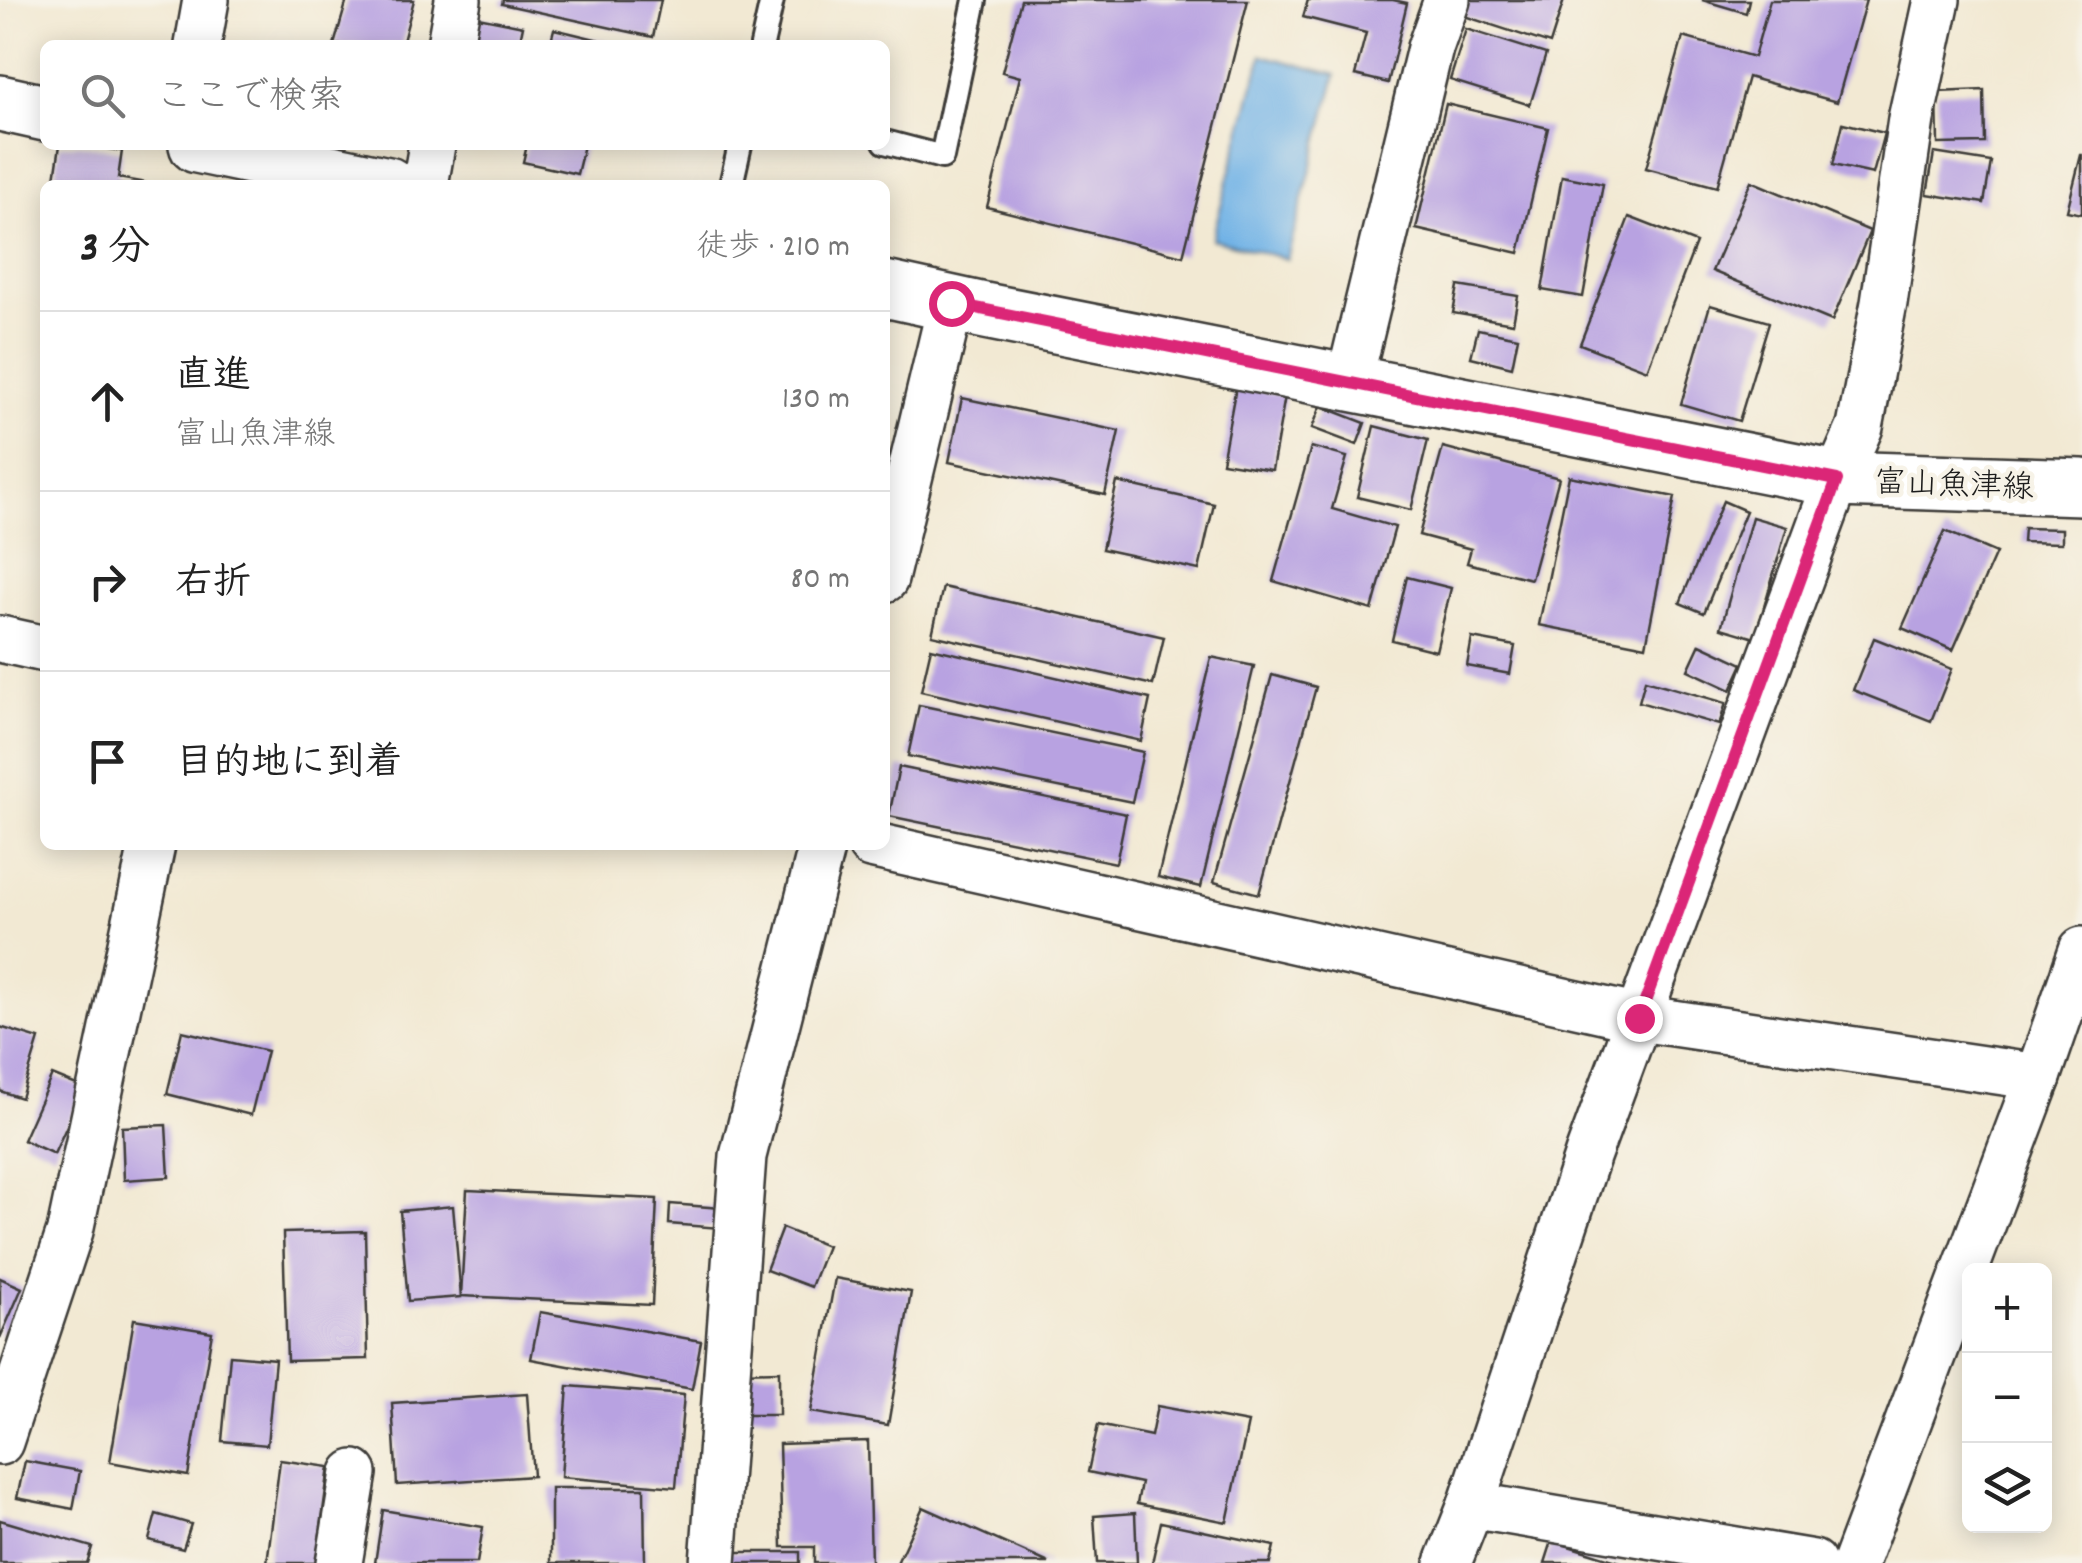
<!DOCTYPE html>
<html lang="ja">
<head>
<meta charset="utf-8">
<style>
  :root { --surface:#fff; --page:#f6f6f6; --text:#222; --muted:#767676; --line:#e0e0e0 }
  body { margin:0; font-family:Dekko,"Klee One",sans-serif; background:var(--page); color:var(--text) }
  .controls { position:absolute; right:30px; bottom:30px; display:grid; overflow:hidden; border-radius:15px; box-shadow:0 5px 25px #0003 }
  .controls button { width:90px; height:90px; display:grid; place-items:center; padding:0; border:0; border-bottom:2px solid var(--line); background:var(--surface); color:var(--text); font:50px sans-serif }
  .stop { position:absolute; width:30px; height:30px; margin:-22px; border:8px solid #db2777; border-radius:50%; background:#fff }
  .stop.end { background:#db2777; border-color:#fff; box-shadow:0 2px 10px #0008 }
  .list { margin:0; padding:0; list-style:none }
  h2 { display:flex; justify-content:space-between; align-items:center; height:130px; margin:0; padding:0 40px; font-size:42px }
  h2 small { font-size:32px; font-weight:400; color:var(--muted) }
  .list li { display:grid; grid-template-columns:65px 1fr auto; gap:30px; align-items:center; box-sizing:border-box; height:180px; padding:0 40px; border-top:2px solid var(--line) }
  .list b { display:block; font-size:38px; white-space:nowrap }
  .list p { margin:0; font-size:32px; white-space:nowrap; color:var(--muted) }
  .list em { font-size:32px; font-style:normal; color:var(--muted) }
  .icon { flex:none; width:55px; height:55px; fill:none; stroke:currentColor; stroke-width:2; stroke-linecap:round; stroke-linejoin:round }
  .map { position:relative; flex:none; width:2082px; height:1563px; overflow:hidden }
  .search { position:absolute; background:var(--surface); box-shadow:0 5px 25px #0003; left:40px; top:40px; width:850px; height:110px; display:flex; align-items:center; gap:25px; box-sizing:border-box; padding:0 35px; border-radius:15px; color:var(--muted); font-size:38px }
  .panel { position:absolute; background:var(--surface); box-shadow:0 5px 25px #0003; left:40px; top:180px; width:850px; height:670px; border-radius:15px }
  .map>svg:first-child { display:block }
  .water { fill:#72b3e6; stroke:#476881; stroke-width:2.5 }
  .building { fill:#b8a2e1 }
  .lines { fill:none; stroke-linecap:round; stroke-linejoin:round }
  .lane-casing { stroke:#3c3b37; stroke-width:28 }
  .street-casing { stroke:#3c3b37; stroke-width:50 }
  .primary-casing { stroke:#3c3b37; stroke-width:60 }
  .lane { stroke:#fff; stroke-width:22 }
  .street { stroke:#fff; stroke-width:45 }
  .primary { stroke:#fff; stroke-width:55 }
  .route { stroke:#db2777; stroke-width:12 }
  .labels { text-anchor:middle; stroke-width:9; stroke-linejoin:round; paint-order:stroke }
  .street-label { font-size:32px; fill:#1c1c1c; stroke:#f7f3e8 }
</style>
</head>
<body>
<div class="map">
<svg width="2082" height="1563" viewBox="0 0 2082 1563">
  <rect width="100%" height="100%" fill="#f7f3e8"/>
  <filter id="ink" filterUnits="userSpaceOnUse"><feTurbulence type="fractalNoise" baseFrequency=".01" numOctaves="2"/><feDisplacementMap in="SourceGraphic" scale="20" xChannelSelector="R" yChannelSelector="G"/><feConvolveMatrix kernelMatrix="1 2 1 2 8 2 1 2 1" color-interpolation-filters="sRGB"/></filter>
  <filter id="wash" filterUnits="userSpaceOnUse"><feTurbulence type="fractalNoise" baseFrequency=".0048" numOctaves="4" result="noise"/><feDisplacementMap in="SourceGraphic" scale="40" xChannelSelector="R" yChannelSelector="G"/><feGaussianBlur stdDeviation="2.25" result="paint"/><feColorMatrix in="noise" values="0 0 0 0 0 0 0 0 0 0 0 0 0 0 0 0 0 1.4 0 .05"/><feComposite in="paint" operator="in"/></filter>
  <g filter="url(#wash)">
    <rect width="100%" height="100%" fill="#f2e9d3"/>
    <!-- water -->
    <path class="water" d="M1262,55L1336,75L1287,259L1212,239Z"/>
    <g id="blocks">
      <!-- building -->
      <g class="building">
        <path d="M347,0H414L402,45H334Z"/>
        <path d="M503,0H661L653,37L502,4Z"/>
        <path d="M1021,0H1248L1183,256L987,207L1020,77L1002,72Z"/>
        <path d="M1308,0H1393L1407,3L1388,83L1355,75L1366,33L1303,17Z"/>
        <path d="M1469,0H1564L1550,44L1464,16Z"/>
        <path d="M1702,0H1749L1746,13Z"/>
        <path d="M1770,0H1866L1837,102L1748,77L1717,187L1646,168L1683,37L1754,57Z"/>
        <path d="M478,17L523,26L519,45H472Z"/>
        <path d="M554,29L616,44L615,45H550Z"/>
        <path d="M1466,29L1546,54L1530,105L1450,80Z"/>
        <path d="M1984,90L1985,143L1938,144L1937,92Z"/>
        <path d="M1446,104L1548,128L1519,253L1416,229Z"/>
        <path d="M1843,123L1884,133L1873,174L1833,165Z"/>
        <path d="M60,145H81L122,151L118,178L146,183V185H54Z"/>
        <path d="M527,145H584L577,174L523,162Z"/>
        <path d="M1934,153L1991,162L1984,203L1927,194Z"/>
        <path d="M2081,155H2082V214L2067,211Z"/>
        <path d="M1562,176L1603,184L1583,297L1542,290Z"/>
        <path d="M1751,181L1870,231L1832,321L1712,271Z"/>
        <path d="M1629,217L1696,243L1647,370L1580,344Z"/>
        <path d="M1458,286L1518,296L1513,323L1453,313Z"/>
        <path d="M1710,305L1769,322L1739,421L1681,404Z"/>
        <path d="M1478,329L1518,337L1512,367L1471,357Z"/>
        <path d="M1236,386L1285,396L1272,470L1222,462Z"/>
        <path d="M962,398L1119,431L1105,495L949,462Z"/>
        <path d="M1321,406L1365,423L1357,445L1312,428Z"/>
        <path d="M1374,426L1428,440L1411,510L1357,497Z"/>
        <path d="M1311,447L1347,457L1332,509L1395,527L1372,610L1273,581Z"/>
        <path d="M1443,447L1559,478L1531,579L1467,563L1471,549L1419,535Z"/>
        <path d="M1569,476L1675,497L1646,646L1539,625Z"/>
        <path d="M1117,482L1214,504L1199,570L1102,549Z"/>
        <path d="M1723,501L1746,511L1704,613L1680,603Z"/>
        <path d="M1752,517L1787,527L1755,638L1721,628Z"/>
        <path d="M2024,528L2062,529V543L2023,542Z"/>
        <path d="M1945,531L1996,553L1953,650L1902,628Z"/>
        <path d="M1407,577L1451,588L1436,651L1392,640Z"/>
        <path d="M943,587L1164,637L1153,685L932,635Z"/>
        <path d="M1472,638L1515,646L1510,674L1467,666Z"/>
        <path d="M1874,638L1952,669L1931,721L1853,690Z"/>
        <path d="M1700,644L1743,664L1731,690L1688,670Z"/>
        <path d="M931,648L1150,699L1141,741L921,691Z"/>
        <path d="M1211,657L1254,666L1201,887L1158,877Z"/>
        <path d="M1272,675L1316,687L1259,894L1214,882Z"/>
        <path d="M1645,680L1726,703L1719,725L1639,702Z"/>
        <path d="M919,705L1143,752L1132,802L908,756Z"/>
        <path d="M899,767L1126,814L1116,863L889,816Z"/>
        <path d="M0,1027L39,1039L21,1098L0,1091Z"/>
        <path d="M182,1031L267,1051L251,1115L167,1094Z"/>
        <path d="M52,1075L84,1088L54,1154L23,1140Z"/>
        <path d="M166,1125L169,1177L124,1180L122,1127Z"/>
        <path d="M467,1190L657,1199L652,1305L461,1296Z"/>
        <path d="M670,1204L721,1208L720,1228L669,1224Z"/>
        <path d="M453,1206L461,1297L408,1301L400,1211Z"/>
        <path d="M782,1228L827,1246L811,1287L766,1270Z"/>
        <path d="M365,1231L368,1359L287,1361L283,1233Z"/>
        <path d="M0,1278L22,1288L0,1338Z"/>
        <path d="M835,1278L911,1292L888,1425L811,1412Z"/>
        <path d="M540,1312L701,1341L692,1389L531,1359Z"/>
        <path d="M134,1319L212,1332L188,1476L110,1462Z"/>
        <path d="M230,1355L275,1359L267,1445L222,1441Z"/>
        <path d="M779,1371V1415H740V1372Z"/>
        <path d="M568,1386L684,1395L676,1487L561,1477Z"/>
        <path d="M527,1394L533,1476L397,1485L392,1403Z"/>
        <path d="M1157,1406L1248,1423L1227,1522L1137,1504L1141,1483L1088,1472L1098,1425L1151,1436Z"/>
        <path d="M868,1441L871,1563H814V1547H782L779,1444Z"/>
        <path d="M280,1460L329,1467L316,1563H267Z"/>
        <path d="M25,1461L80,1471L73,1509L17,1498Z"/>
        <path d="M551,1488H644L645,1563H551Z"/>
        <path d="M923,1507L1049,1563H897Z"/>
        <path d="M383,1510L483,1527L477,1563H375Z"/>
        <path d="M1135,1513L1137,1563H1097L1094,1516Z"/>
        <path d="M156,1514L191,1524L183,1549L149,1540Z"/>
        <path d="M0,1520L92,1547L87,1563H0Z"/>
        <path d="M1161,1522L1274,1546L1270,1563H1152Z"/>
        <path d="M1552,1541L1620,1562V1563H1545Z"/>
        <rect x="729" y="1552" width="71" height="11"/>
      </g>
    </g>
  </g>
  <g filter="url(#ink)">
    <use href="#blocks" fill-opacity="0" stroke="#3c3b37" stroke-width="2.5"/>
    <g class="lines">
      <defs>
        <g id="lane">
          <path d="M762,45L772,0"/>
          <path d="M885,142L942,157L975,0"/>
          <path d="M731,185L740,145"/>
        </g>
        <g id="street">
          <path d="M198,45L206,0"/>
          <path d="M450,45L458,0"/>
          <path d="M425,185L432,145"/>
          <path d="M1349,382L1430,48L1447,0"/>
          <path d="M885,579L951,303"/>
          <path d="M0,639L45,649"/>
          <path d="M871,845L1639,1018L2038,1077L1855,1563"/>
          <path d="M2038,1077L2082,950"/>
          <path d="M0,1442L70,1231L152,845"/>
          <path d="M1471,1505L1813,1563"/>
          <path d="M339,1563L354,1473"/>
          <path d="M713,1563L743,1156L822,845"/>
          <path d="M1448,1563L1471,1505L1588,1154L1837,479L1860,427L1884,303L1911,119L1937,0"/>
        </g>
        <g id="primary">
          <path d="M0,103L45,113"/>
          <path d="M197,145L388,185"/>
          <path d="M885,289L985,311L1837,479L2082,487"/>
        </g>
      </defs>
      <!-- lane casing -->
      <use href="#lane" class="lane-casing"/>
      <!-- street casing -->
      <use href="#street" class="street-casing"/>
      <!-- primary casing -->
      <use href="#primary" class="primary-casing"/>
      <!-- lane -->
      <use href="#lane" class="lane"/>
      <!-- street -->
      <use href="#street" class="street"/>
      <!-- primary -->
      <use href="#primary" class="primary"/>
    </g>
  </g>
  <g class="lines" filter="url(#ink)">
    <!-- route -->
    <path class="route" d="M951,303L1837,480L1639,1018"/>
  </g>
  <g class="labels">
    <!-- street labels -->
    <g class="street-label">
      <text transform="translate(1954 483) rotate(2)" y="11">富山魚津線</text>
    </g>
  </g>
</svg>
<div class="controls">
<button>+</button>
<button>−</button>
<button><svg class="icon" aria-label="layers" viewBox="0 0 24 24"><path d="M12 4l9 5-9 5-9-5zM3 14l9 5 9-5"/></svg></button>
</div>
<div class="stop" style="left:951px;top:303px"></div>
<div class="stop end" style="left:1639px;top:1018px"></div>
<div class="search"><svg class="icon" aria-label="search" viewBox="0 0 24 24"><circle cx="10" cy="10" r="6"/><path d="M15 15l6 6"/></svg>ここで検索</div>
<section class="panel">
<h2>3 分<small>徒歩 · 210 m</small></h2>
<ul class="list">
<li><svg class="icon" aria-label="ahead" viewBox="0 0 24 24"><path d="M12 20V5M6 11l6-6 6 6"/></svg><div><b>直進</b><p>富山魚津線</p></div><em>130 m</em></li>
<li><svg class="icon" aria-label="right" viewBox="0 0 24 24"><path d="M7 20v-9h11M14 6l5 5-5 5"/></svg><div><b>右折</b></div><em>80 m</em></li>
<li><svg class="icon" aria-label="arrive" viewBox="0 0 24 24"><path d="M6 21V4h12l-3 4 3 4H6"/></svg><div><b>目的地に到着</b></div></li>
</ul>
</section>
</div>
</body>
</html>
